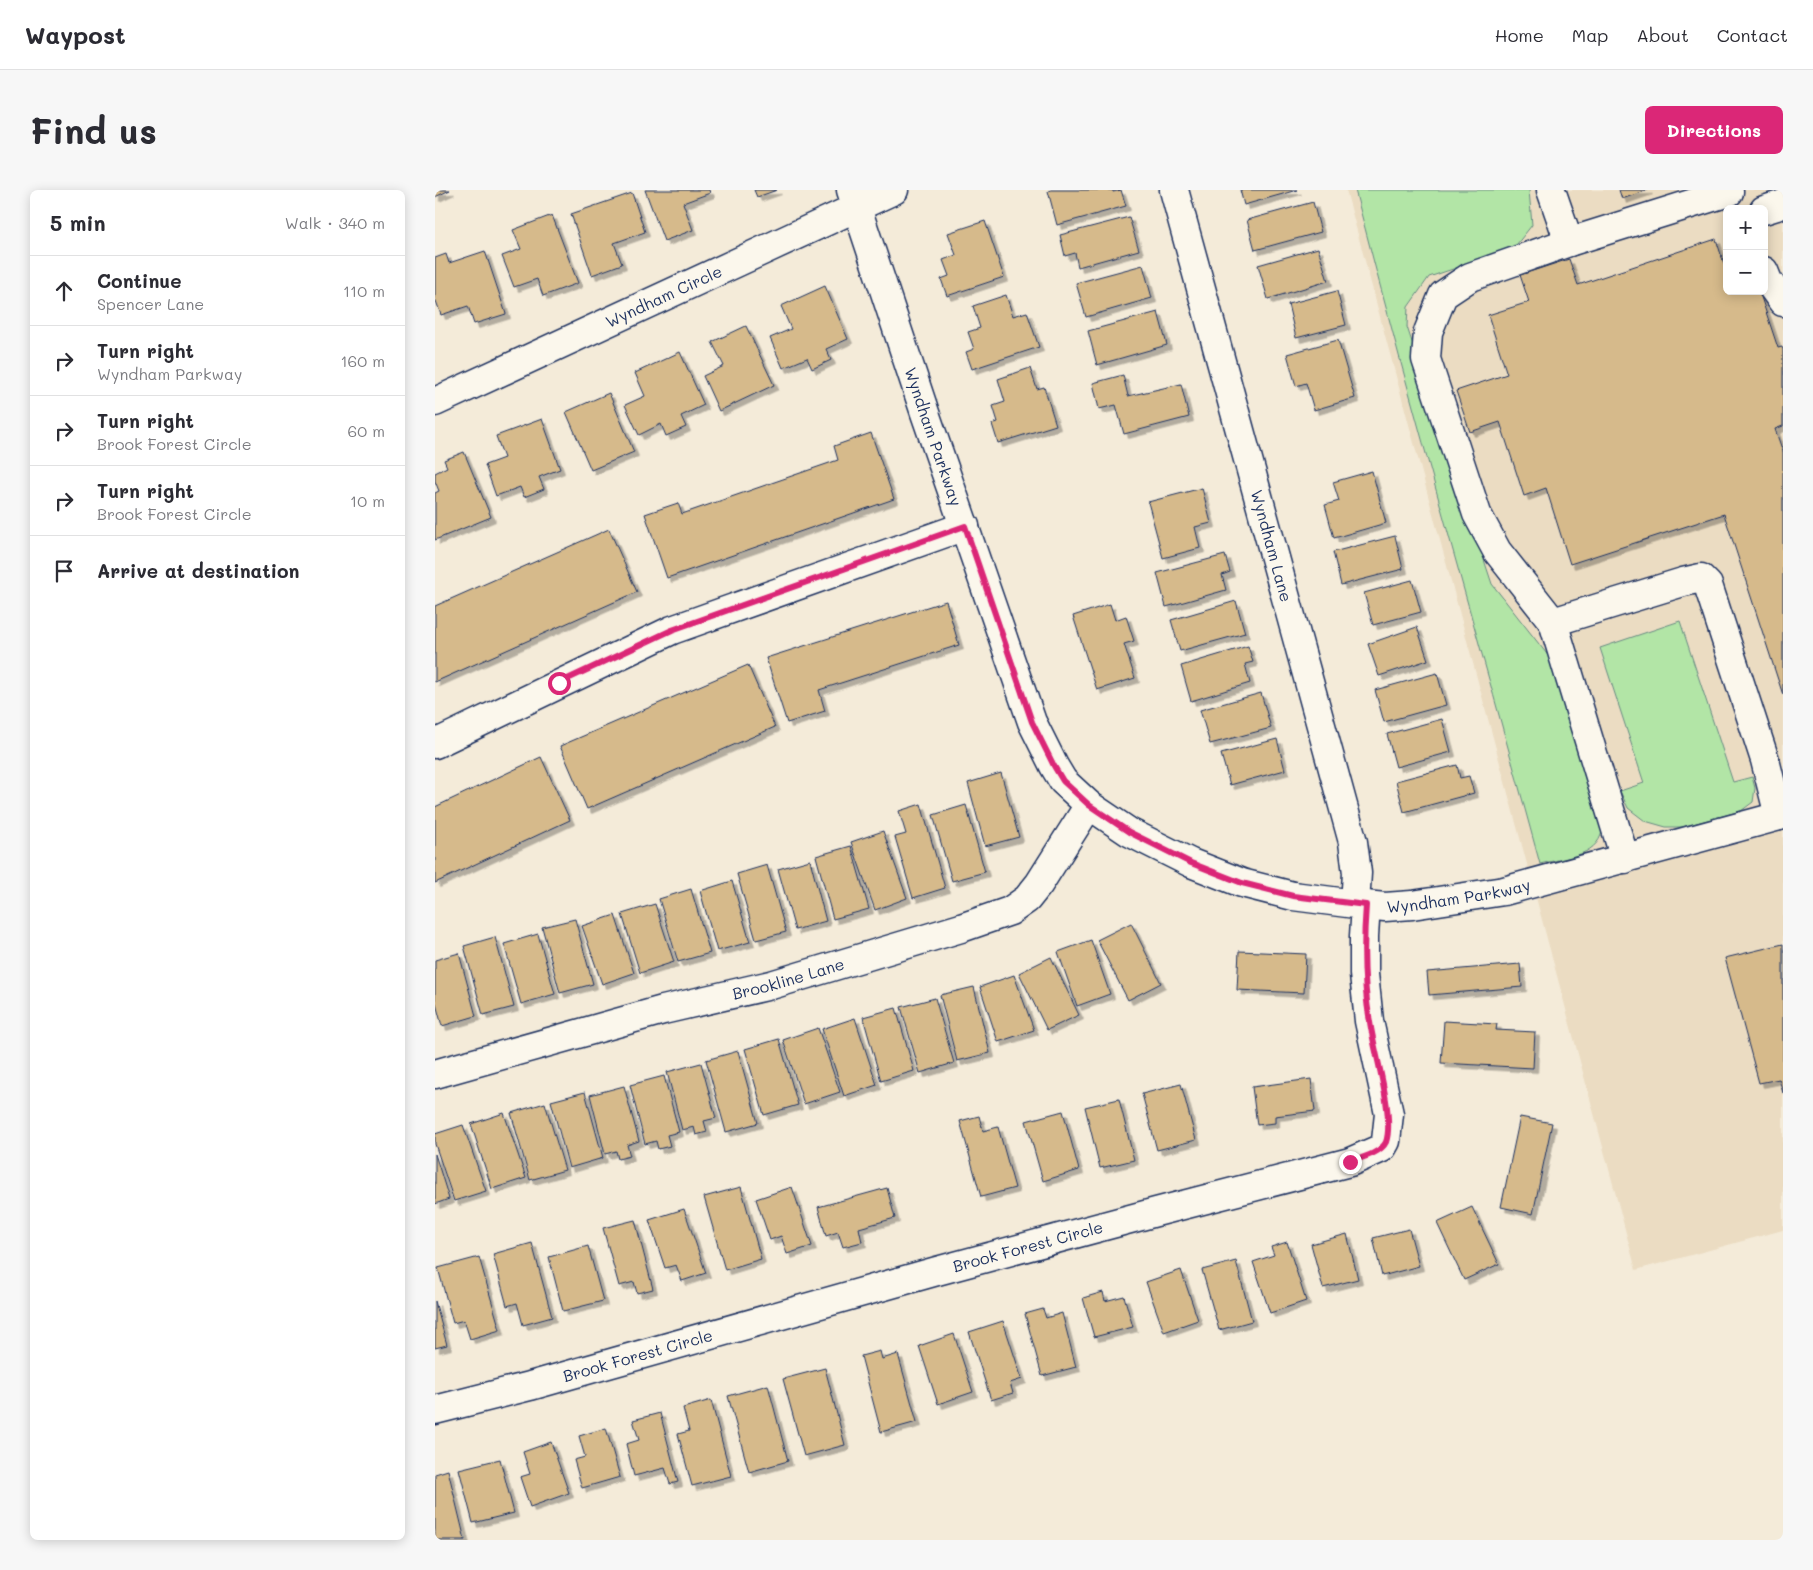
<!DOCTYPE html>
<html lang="en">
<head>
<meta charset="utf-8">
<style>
  :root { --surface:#fff; --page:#f7f7f7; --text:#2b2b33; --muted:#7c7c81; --line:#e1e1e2; --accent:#db2777 }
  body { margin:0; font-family:Mali,sans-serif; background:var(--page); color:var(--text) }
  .controls { position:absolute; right:15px; top:15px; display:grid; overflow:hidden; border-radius:8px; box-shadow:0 2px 12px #0003 }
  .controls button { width:45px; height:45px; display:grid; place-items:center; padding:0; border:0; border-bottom:1px solid var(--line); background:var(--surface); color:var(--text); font:25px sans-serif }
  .stop { position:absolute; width:15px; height:15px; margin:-11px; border:4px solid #db2777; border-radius:50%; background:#fff }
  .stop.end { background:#db2777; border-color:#fff; box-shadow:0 1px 5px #0008 }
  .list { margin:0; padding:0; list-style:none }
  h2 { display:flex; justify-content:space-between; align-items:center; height:65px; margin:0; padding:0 20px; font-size:21px }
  h2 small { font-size:16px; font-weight:400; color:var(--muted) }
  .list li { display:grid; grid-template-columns:32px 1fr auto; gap:15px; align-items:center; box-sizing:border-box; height:70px; padding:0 20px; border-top:1px solid var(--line) }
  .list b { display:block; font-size:19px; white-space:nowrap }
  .list p { margin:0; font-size:16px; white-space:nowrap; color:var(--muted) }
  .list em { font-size:16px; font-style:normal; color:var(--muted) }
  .icon { flex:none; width:28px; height:28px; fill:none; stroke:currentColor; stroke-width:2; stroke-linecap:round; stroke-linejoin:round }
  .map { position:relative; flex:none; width:1348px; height:1350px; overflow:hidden; border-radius:8px }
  header { display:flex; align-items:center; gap:30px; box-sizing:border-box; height:70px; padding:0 25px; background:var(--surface); border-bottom:1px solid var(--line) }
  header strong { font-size:24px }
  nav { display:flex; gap:28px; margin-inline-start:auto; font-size:18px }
  .intro { display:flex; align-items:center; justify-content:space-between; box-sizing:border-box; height:120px; padding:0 30px }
  h1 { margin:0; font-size:35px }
  .button { padding:12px 22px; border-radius:8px; background:var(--accent); color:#fff; font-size:18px; font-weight:700 }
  main { display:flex; gap:30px; padding:0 30px }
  aside { flex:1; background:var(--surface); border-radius:8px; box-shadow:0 2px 12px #0003 }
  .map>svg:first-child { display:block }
  .built { fill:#ebdcc2; fill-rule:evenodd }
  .green { fill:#b2e5a6; stroke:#668a82 }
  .building { fill:#d6ba8b; stroke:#1b2f5e; filter:url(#shadow) }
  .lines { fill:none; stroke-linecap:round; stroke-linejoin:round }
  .minor-casing { stroke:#1b2f5e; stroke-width:31 }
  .minor { stroke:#fbf7ec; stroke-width:28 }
  .route { stroke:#db2777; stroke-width:6 }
  .labels { text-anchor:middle; stroke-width:4; stroke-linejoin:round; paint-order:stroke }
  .street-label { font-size:16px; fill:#1b2f5e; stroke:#fbf7ec }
</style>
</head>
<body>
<header>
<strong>Waypost</strong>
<nav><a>Home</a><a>Map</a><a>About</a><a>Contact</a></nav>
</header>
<div class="intro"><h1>Find us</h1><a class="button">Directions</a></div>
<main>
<aside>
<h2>5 min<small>Walk · 340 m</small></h2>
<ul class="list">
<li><svg class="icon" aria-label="ahead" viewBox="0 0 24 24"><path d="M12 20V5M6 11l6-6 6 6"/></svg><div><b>Continue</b><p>Spencer Lane</p></div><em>110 m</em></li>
<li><svg class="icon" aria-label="right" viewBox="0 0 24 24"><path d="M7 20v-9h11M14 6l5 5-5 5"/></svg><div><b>Turn right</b><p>Wyndham Parkway</p></div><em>160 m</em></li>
<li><svg class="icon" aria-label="right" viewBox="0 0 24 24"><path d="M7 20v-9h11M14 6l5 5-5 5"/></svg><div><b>Turn right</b><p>Brook Forest Circle</p></div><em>60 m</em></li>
<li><svg class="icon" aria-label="right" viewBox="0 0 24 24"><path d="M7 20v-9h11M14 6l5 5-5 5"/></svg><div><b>Turn right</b><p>Brook Forest Circle</p></div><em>10 m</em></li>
<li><svg class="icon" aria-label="arrive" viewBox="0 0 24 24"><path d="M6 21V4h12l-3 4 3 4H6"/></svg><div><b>Arrive at destination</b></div></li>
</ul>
</aside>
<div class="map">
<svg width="1348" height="1350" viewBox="0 0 1348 1350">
  <defs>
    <filter id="shadow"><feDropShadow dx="4.5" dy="4.5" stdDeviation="0" flood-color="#0004"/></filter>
  </defs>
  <rect width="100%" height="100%" fill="#f4ebd9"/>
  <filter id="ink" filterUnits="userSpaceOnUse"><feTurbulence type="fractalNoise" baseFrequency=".02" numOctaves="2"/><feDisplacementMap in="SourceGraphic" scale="10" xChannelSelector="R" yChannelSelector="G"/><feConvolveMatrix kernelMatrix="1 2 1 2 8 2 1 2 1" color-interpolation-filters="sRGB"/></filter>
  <g filter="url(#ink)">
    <!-- built -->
    <path class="built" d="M911,0H1348V1040L1201,1080ZM1292,19H1329V101H1292Z"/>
    <!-- green -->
    <g class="green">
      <path d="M920,0H1094L1097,35L1078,59L994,87L973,117L972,137L1057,394L1115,468L1168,634C1167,667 1131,667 1105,674C1044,449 978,225 920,0Z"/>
      <path d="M1245,431L1298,592L1317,587L1320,598L1318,612L1306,621L1247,637H1231L1210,631L1193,618L1185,601L1209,593L1165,458Z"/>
    </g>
    <!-- building -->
    <g class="building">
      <path d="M0,0H15L0,7Z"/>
      <path d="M210,0H274L275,3L248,13L258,40L229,51Z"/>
      <path d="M319,0H342L322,7Z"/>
      <path d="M616,0H678V2L686,0L691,16L622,35L613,1Z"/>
      <path d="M805,0H862L809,15Z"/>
      <path d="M1184,0H1213L1187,9Z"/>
      <path d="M197,3L210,42L179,53L187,74L157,85L136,24Z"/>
      <path d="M878,12L886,42L820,60L812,30Z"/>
      <path d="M117,25L143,93L108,106L102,89L79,97L67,66L86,59L78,40Z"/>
      <path d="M694,27L704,60L643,77L640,63L630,66L625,45Z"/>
      <path d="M550,31L569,87L512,106L506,89L514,86L508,70L521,65L513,43Z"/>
      <path d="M1281,49L1292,83V101H1324L1343,158L1347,157L1348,160V236L1340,239L1348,262V505L1289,324L1135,374L1111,298L1089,306L1065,232L1035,242L1021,201L1072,184L1053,125L1094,112L1085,85L1134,69L1143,95Z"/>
      <path d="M883,58L893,91L833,109L823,75Z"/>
      <path d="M50,61L71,124L39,134L33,116L6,125L0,108V68L11,64L14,73Z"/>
      <path d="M708,75L717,108L651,127L641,93Z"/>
      <path d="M390,96L413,149L391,159L396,170L377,179L372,168L348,178L335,148L356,139L346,116Z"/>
      <path d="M902,101L911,135L861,148L853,114Z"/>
      <path d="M571,105L578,126L592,122L604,157L537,179L531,162L539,159L533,142L545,138L538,116Z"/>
      <path d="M723,122L732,155L662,175L653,141Z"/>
      <path d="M311,136L339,195L284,221L268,186L289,176L277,152Z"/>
      <path d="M903,150L920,208L879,220L871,193L861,196L852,164Z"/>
      <path d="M245,162L269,215L246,226L251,237L231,246L226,234L204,245L190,215L210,206L200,183Z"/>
      <path d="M595,178L602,199L609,197L621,235L563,253L557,234L563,232L558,216L570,212L563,189Z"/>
      <path d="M688,185L693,206L746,194L754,227L689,244L681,215L664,219L658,193Z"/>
      <path d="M174,203L199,262L156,280L131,222Z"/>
      <path d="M107,229L125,279L104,287L109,299L89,307L85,297L61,306L50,275L69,268L61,246Z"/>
      <path d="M436,243L459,309L232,388L210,324L243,313L247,324L403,270L399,256Z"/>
      <path d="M29,262L56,327L0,350V303L4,301L0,291V283L12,277L9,270Z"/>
      <path d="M937,281L951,333L899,348L890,315L904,311L898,292Z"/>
      <path d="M767,298L776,333L760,337L765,358L728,368L713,312Z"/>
      <path d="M174,339L202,402L0,492V416Z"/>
      <path d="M960,346L968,379L906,395L898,362Z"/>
      <path d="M790,365L795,382L787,385L791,400L731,417L722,383Z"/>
      <path d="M977,390L986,422L938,435L929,403Z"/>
      <path d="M511,411L524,455L384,500L390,521L352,533L331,468Z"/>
      <path d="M801,411L810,443L745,461L736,430Z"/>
      <path d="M675,414L680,430L691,426L699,451L689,454L700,488L662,500L638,426Z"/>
      <path d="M982,437L993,470L944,486L933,454Z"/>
      <path d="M813,456L818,472L810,474L815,493L756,511L746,476Z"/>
      <path d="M313,475L340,537L152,619L125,556Z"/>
      <path d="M1002,483L1011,515L949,532L940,500Z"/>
      <path d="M826,503L836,538L775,554L765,520Z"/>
      <path d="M1007,529L1016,562L961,577L952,544Z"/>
      <path d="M842,549L850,580L795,595L786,564Z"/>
      <path d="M106,567L135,630L0,693V617Z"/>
      <path d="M1022,575L1025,588L1034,586L1039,603L969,622L961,591Z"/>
      <path d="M566,583L584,647L550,656L533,593Z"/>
      <path d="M486,614L510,698L478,708L460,647L471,644L464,621Z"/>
      <path d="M531,615L550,682L517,691L498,625Z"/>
      <path d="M448,641L472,708L440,720L416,652Z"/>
      <path d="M416,656L434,719L398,729L381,666Z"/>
      <path d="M375,670L391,731L360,740L343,679Z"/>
      <path d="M332,675L351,742L321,750L302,684Z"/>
      <path d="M297,691L315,752L282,761L265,701Z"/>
      <path d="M256,699L275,763L243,772L224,709Z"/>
      <path d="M220,714L239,772L205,783L187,724Z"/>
      <path d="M180,725L199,783L167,794L147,736Z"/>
      <path d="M140,729L158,794L125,803L107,737Z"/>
      <path d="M696,733L726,793L693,810L662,750Z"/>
      <path d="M103,744L120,804L86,814L69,754Z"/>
      <path d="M60,747L79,817L48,825L29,756Z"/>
      <path d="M656,750L675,804L642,816L623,762Z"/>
      <path d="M1348,754V903L1344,889L1324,893L1290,768Z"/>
      <path d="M804,761L871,764L869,803L802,800Z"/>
      <path d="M24,763L41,826L7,836L0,810V770Z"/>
      <path d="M616,767L644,825L612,840L584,783Z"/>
      <path d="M1085,774L1087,797L994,805L992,782Z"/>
      <path d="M579,785L599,840L563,852L545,797Z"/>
      <path d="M539,797L555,863L522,871L505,805Z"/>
      <path d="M500,808L519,873L485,883L466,817Z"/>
      <path d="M461,818L479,881L446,891L428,827Z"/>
      <path d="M420,828L442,895L409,906L387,839Z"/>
      <path d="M1009,831L1062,834L1061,840L1100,842L1098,878L1006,873Z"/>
      <path d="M383,838L405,902L369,914L348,850Z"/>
      <path d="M344,849L363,915L329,925L310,859Z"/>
      <path d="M303,861L323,933L291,942L271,870Z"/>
      <path d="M266,873L281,928L269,931L272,942L261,945L259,937L247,940L232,882Z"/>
      <path d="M229,886L244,942L232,945L235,956L223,959L221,951L210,954L195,895Z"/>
      <path d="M876,889L880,921L840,926V933L822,935L817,897Z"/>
      <path d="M746,894L761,950L722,960L707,904Z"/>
      <path d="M189,896L204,951L192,955L195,966L183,969L181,961L170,964L155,905Z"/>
      <path d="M150,902L168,968L134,978L116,911Z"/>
      <path d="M684,909L699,970L665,978L650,917Z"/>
      <path d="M110,913L130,980L95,990L76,923Z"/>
      <path d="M628,921L644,980L608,991L591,931Z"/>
      <path d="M69,923L91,988L57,999L36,934Z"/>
      <path d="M544,926L548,941L563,937L580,998L546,1007L525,931Z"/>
      <path d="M1085,927L1117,933L1098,1024L1066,1017Z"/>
      <path d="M28,935L51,1001L19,1011L0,954V944Z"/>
      <path d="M0,964L14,1009L0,1014Z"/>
      <path d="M306,997L326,1069L290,1080L269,1007Z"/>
      <path d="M357,997L377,1056L352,1064L346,1046L335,1050L321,1009Z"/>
      <path d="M452,998L460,1028L424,1038L427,1052L408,1057L403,1042L391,1046L383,1017Z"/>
      <path d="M1037,1017L1064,1074L1029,1090L1002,1033Z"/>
      <path d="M249,1019L271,1083L247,1091L241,1075L230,1078L214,1030Z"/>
      <path d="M200,1030L218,1099L202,1103L199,1092L184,1096L168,1038Z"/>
      <path d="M974,1039L984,1076L947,1086L938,1048Z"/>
      <path d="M912,1044L923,1089L888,1098L876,1054Z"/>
      <path d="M852,1052L871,1111L835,1123L818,1072L839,1065L836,1057Z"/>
      <path d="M97,1053L117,1127L88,1135L82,1113L72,1116L58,1064Z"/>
      <path d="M153,1056L168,1111L128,1121L114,1067Z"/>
      <path d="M44,1067L65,1140L35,1149L29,1130L18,1133L3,1078Z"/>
      <path d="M801,1071L817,1131L784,1140L767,1080Z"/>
      <path d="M746,1080L763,1130L729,1142L711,1092Z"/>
      <path d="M668,1102L670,1111L689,1106L698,1137L659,1147L648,1108Z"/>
      <path d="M0,1111L12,1155L0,1158Z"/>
      <path d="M608,1119L611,1128L627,1123L641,1177L607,1186L590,1124Z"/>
      <path d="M568,1131L587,1189L575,1193L578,1203L556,1210L534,1142Z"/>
      <path d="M519,1144L538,1202L503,1214L484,1156Z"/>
      <path d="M445,1161L447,1169L463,1164L482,1232L446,1242L426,1166Z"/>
      <path d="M390,1178L410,1255L369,1266L348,1189Z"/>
      <path d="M333,1195L353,1271L314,1282L293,1206Z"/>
      <path d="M276,1210L296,1286L257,1296L243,1244L254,1241L248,1218Z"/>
      <path d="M225,1223L243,1292L235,1294L230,1278L199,1286L191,1254L204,1250L198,1230Z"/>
      <path d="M171,1238L185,1287L147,1298L139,1270L150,1267L144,1246Z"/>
      <path d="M116,1252L134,1303L95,1317L85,1287L95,1284L88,1262Z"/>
      <path d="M65,1269L79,1323L38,1333L24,1279Z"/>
      <path d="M13,1280L30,1350H0V1284Z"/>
    </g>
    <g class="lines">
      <defs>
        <g id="minor">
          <path id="s1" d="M416,0L490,223L597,532L619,576L628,591L654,615L694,642L756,673L807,693L858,706L920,714L950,717L977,715L1069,701L1348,625"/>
          <path id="s2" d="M739,0L918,652L922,683L920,714"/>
          <path d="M1116,0L1134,52L1294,2L1293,0"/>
          <path d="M1329,20L1348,14"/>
          <path d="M1329,81L1333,91L1348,112"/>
          <path id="s3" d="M0,212L459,0"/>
          <path d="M1118,432L1062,361L1042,324L991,169L993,142L1008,105L1035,87L1134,52"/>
          <path d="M0,554L237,440L530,336"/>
          <path d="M1190,669L1118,432L1248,392L1266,388L1273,395L1330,570L1344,626"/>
          <path id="s4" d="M0,884L228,820L336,795L526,738L575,721L592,709L604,694L654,615"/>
          <path id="s5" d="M0,1220L95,1196L502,1081L721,1022L915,972L947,958L951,951L954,924L934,831L929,784V746L931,715"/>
        </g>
      </defs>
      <!-- minor casing -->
      <use href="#minor" class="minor-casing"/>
      <!-- minor -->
      <use href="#minor" class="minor"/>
    </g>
  </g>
  <g class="lines" filter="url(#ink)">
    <!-- route -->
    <path class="route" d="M124,493L237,440L530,336L597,532L619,576L628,591L654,615L694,642L756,673L807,693L858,706L931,715C928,754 928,793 935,832C939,861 960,926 951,952C946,963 926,968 915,972"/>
  </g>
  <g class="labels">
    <!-- street labels -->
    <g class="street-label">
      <text dy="6" stroke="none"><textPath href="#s3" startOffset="252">Wyndham Circle</textPath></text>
      <text dy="6" stroke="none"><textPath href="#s1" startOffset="260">Wyndham Parkway</textPath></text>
      <text dy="6" stroke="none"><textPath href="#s2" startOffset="369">Wyndham Lane</textPath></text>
      <text dy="6" stroke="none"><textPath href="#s1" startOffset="1056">Wyndham Parkway</textPath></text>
      <text dy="6" stroke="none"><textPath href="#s4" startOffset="366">Brookline Lane</textPath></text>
      <text dy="6" stroke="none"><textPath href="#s5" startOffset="615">Brook Forest Circle</textPath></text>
      <text dy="6" stroke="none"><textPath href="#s5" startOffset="210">Brook Forest Circle</textPath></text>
    </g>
  </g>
</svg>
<div class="controls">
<button>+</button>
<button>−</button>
</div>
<div class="stop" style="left:124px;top:493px"></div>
<div class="stop end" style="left:915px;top:972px"></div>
</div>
</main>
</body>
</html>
